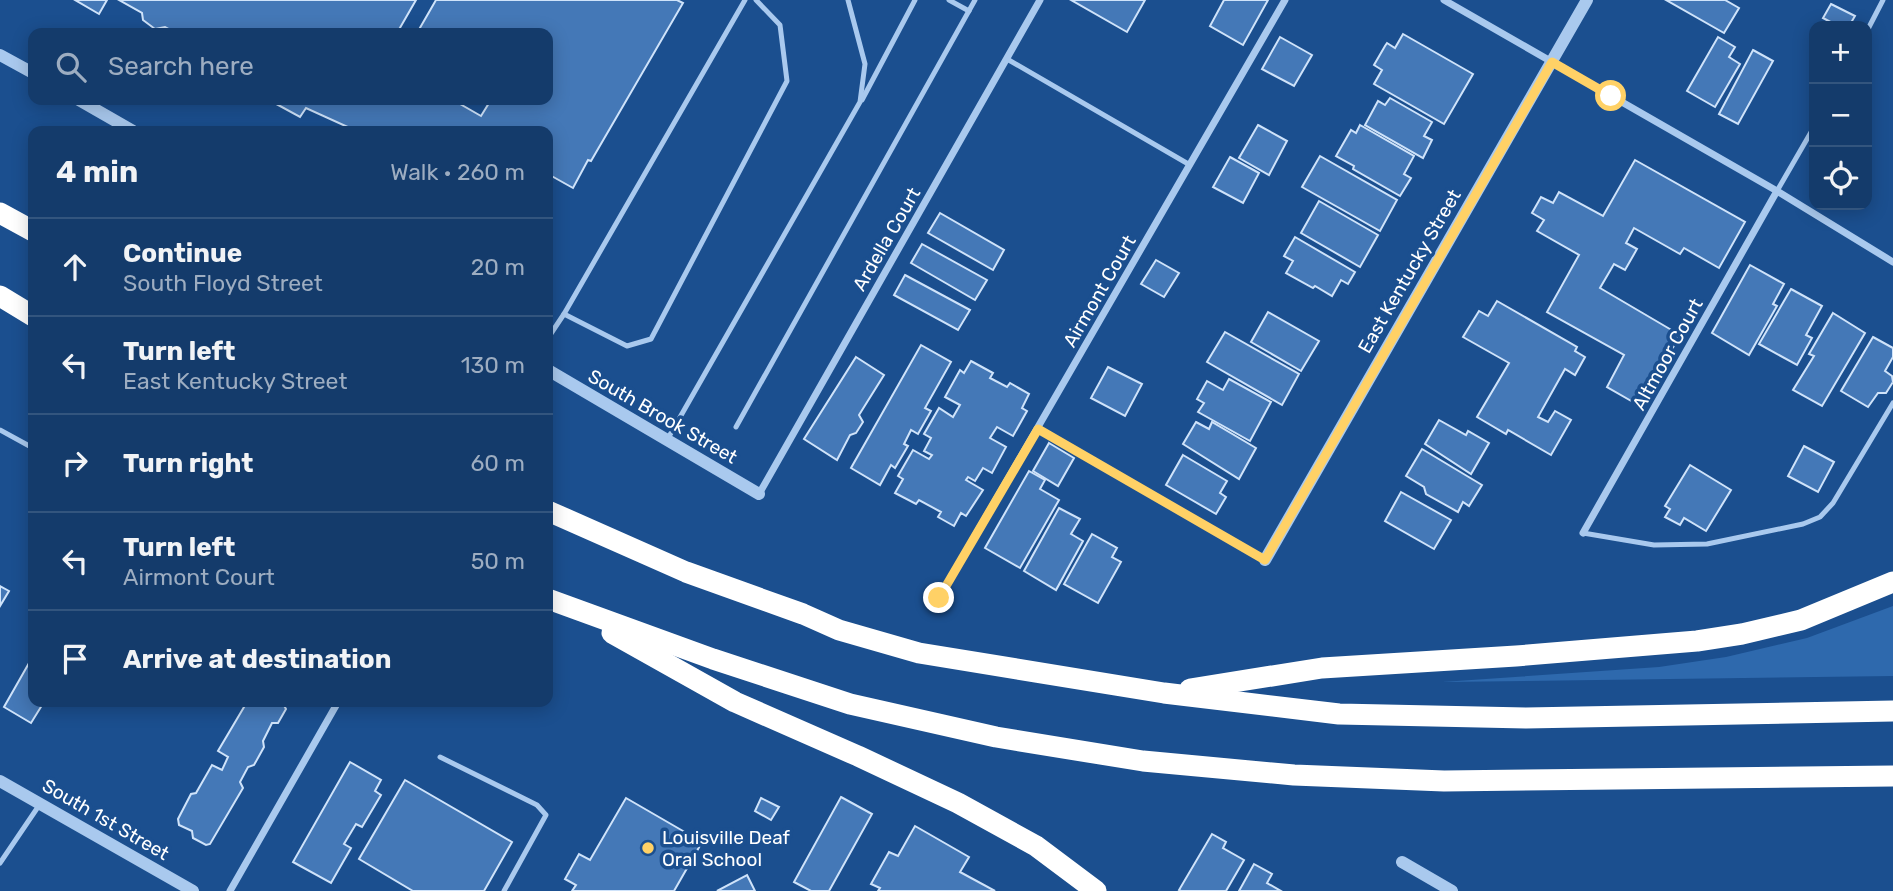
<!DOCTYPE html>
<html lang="en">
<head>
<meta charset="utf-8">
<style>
  :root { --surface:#143b6b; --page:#214673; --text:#f1f3f6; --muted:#9dadc1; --line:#33557e }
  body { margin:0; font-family:Rubik,sans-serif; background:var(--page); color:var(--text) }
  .controls { position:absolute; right:21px; top:21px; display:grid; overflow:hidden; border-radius:14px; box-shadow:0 4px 18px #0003 }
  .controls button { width:63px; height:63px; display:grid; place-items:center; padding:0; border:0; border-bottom:2px solid var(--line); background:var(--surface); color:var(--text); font:35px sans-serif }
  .stop { position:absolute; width:21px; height:21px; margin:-16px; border:5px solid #ffd166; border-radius:50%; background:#fff }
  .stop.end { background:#ffd166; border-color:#fff; box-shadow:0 2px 7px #0008 }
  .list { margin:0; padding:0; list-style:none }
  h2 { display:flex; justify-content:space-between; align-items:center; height:91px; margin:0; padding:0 28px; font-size:30px }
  h2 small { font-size:23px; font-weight:400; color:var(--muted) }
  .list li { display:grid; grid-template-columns:46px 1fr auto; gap:21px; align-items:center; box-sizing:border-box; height:98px; padding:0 28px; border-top:2px solid var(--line) }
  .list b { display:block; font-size:26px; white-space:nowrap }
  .list p { margin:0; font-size:23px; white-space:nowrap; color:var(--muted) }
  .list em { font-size:23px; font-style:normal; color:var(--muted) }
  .icon { flex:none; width:38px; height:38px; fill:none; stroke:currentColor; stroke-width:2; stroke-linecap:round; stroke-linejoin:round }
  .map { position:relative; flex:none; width:1893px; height:891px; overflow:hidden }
  .search { position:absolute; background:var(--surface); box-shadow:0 4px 18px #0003; left:28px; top:28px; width:525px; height:77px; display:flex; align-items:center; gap:18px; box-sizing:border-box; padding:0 24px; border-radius:14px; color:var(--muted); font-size:26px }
  .panel { position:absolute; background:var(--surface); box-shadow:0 4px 18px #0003; left:28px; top:126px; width:525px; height:581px; border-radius:14px }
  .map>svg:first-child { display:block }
  .green { fill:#2e69ad }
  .building { fill:#4478b7; stroke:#cfe3fa; stroke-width:2 }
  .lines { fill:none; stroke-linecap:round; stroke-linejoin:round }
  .service { stroke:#a9c9ee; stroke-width:5 }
  .minor { stroke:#a9c9ee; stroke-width:7 }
  .tertiary { stroke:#a9c9ee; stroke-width:12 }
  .motorway { stroke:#fff; stroke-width:21 }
  .route { stroke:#ffd166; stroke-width:9 }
  .poi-dot { fill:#ffd166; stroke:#1b4f8f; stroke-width:2.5 }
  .labels { text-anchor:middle; stroke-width:7; stroke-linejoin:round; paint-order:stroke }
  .street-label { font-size:19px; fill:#fff; stroke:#1b4f8f }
  .poi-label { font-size:19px; fill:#fff; stroke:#1b4f8f; text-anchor:start }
</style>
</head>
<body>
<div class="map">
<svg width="1893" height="891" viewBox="0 0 1893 891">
  <rect width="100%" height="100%" fill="#1b4f8f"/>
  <!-- green -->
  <path class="green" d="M1893,606V676L1442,682L1659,667L1726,657L1807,638Z"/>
  <!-- building -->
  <g class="building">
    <path d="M75,0H107L99,14Z"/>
    <path d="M119,0H416L397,33H176L165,27L155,29L143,20L142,13Z"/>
    <path d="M436,0H677L683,3L591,161L588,160L573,188L548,174V131H351L350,128L306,108L300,117L269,100H453L481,116L489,103L484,100H548V33H417Z"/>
    <path d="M1071,0H1145L1127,32Z"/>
    <path d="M1224,0H1268L1243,45L1210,26Z"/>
    <path d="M1666,0H1725L1739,8L1724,33Z"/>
    <path d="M1831,4L1855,16L1849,26H1838L1823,18Z"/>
    <path d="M1403,34L1473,74L1444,124L1374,84L1382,70L1374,65L1385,46L1387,43L1395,48Z"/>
    <path d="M1280,37L1312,55L1294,86L1262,69Z"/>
    <path d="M1718,37L1735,47L1729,57L1740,64L1715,107L1687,91Z"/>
    <path d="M1753,50L1773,61L1738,124L1719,114Z"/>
    <path d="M1390,98L1432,122L1424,136L1432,140L1423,158L1365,125L1378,101L1385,105Z"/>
    <path d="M1258,125L1287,141L1269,175L1239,158Z"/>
    <path d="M1360,125L1414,156L1404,174L1411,178L1400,196L1353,169L1354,166L1336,156L1351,130L1356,133Z"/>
    <path d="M1320,156L1397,200L1380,231L1302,187Z"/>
    <path d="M1230,157L1259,173L1243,203L1213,187Z"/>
    <path d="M1635,160L1745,222L1719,268L1684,248L1680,254L1634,228L1626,243L1637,249L1625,270L1614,264L1600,288L1680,335L1640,406L1607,387L1624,355L1547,312L1579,255L1537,231L1544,220L1532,213L1541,197L1553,203L1559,192L1603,216Z"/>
    <path d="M1319,201L1378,235L1360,267L1301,233Z"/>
    <path d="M940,213L1004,250L993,270L928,233Z"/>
    <path d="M1295,237L1355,272L1348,284L1341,280L1332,296L1315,286L1313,288L1286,273L1293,261L1284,256Z"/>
    <path d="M922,244L987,280L975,300L911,263Z"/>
    <path d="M1156,260L1179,273L1164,297L1141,284Z"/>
    <path d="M1750,265L1784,284L1773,304L1777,306L1749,355L1712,333Z"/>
    <path d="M905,275L970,310L958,330L894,295Z"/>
    <path d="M1791,289L1822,306L1806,335L1812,338L1797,365L1759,344Z"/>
    <path d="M1497,301L1577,347L1575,351L1585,357L1575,375L1565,369L1538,417L1548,422L1555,411L1571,420L1551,455L1508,430L1506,434L1477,417L1509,363L1463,337L1479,311L1488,316Z"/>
    <path d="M1268,312L1319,341L1301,371L1251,342Z"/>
    <path d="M1833,313L1865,333L1822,406L1793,390L1814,356L1809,354Z"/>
    <path d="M1225,332L1299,374L1282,405L1207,362Z"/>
    <path d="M1873,337L1893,348V357L1885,371L1892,376L1893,382L1886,393H1878L1868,407L1841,391Z"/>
    <path d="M921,345L951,362L925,408L931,411L918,434L911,430L904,444L908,446L895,468L891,465L880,485L851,468Z"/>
    <path d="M856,357L884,375L859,415L863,422L856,433L850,435L837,460L804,439Z"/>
    <path d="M971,361L993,373L990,378L1007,387L1010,383L1029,394L1022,408L1027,411L1013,436L997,427L990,438L1006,447L992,473L983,468L975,481L968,477L966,480L983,490L966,516L961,513L954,526L938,517L941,512L919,500L916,504L895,493L903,479L898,476L913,450L929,459L932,455L924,451L931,438L924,434L939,408L953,417L960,405L945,397L960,370L964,373Z"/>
    <path d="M1108,367L1142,384L1125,416L1091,398Z"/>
    <path d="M1229,379L1271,402L1250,441L1198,412L1204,403L1197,399L1207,381L1223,390Z"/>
    <path d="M1439,420L1466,435L1468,431L1489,443L1471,474L1425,444Z"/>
    <path d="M1196,422L1209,429L1212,422L1256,448L1239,479L1183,444Z"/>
    <path d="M1049,443L1074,458L1058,486L1033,471Z"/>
    <path d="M1804,446L1834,462L1818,492L1788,476Z"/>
    <path d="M1422,449L1482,485L1469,506L1463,502L1458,512L1426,494L1424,487L1406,476Z"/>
    <path d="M1183,455L1227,481L1220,493L1226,497L1216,514L1166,485Z"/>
    <path d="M1690,465L1731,490L1706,531L1684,518L1680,525L1665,517L1670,509L1665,506Z"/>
    <path d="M1029,471L1045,480L1040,489L1059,500L1020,568L985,548Z"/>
    <path d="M1401,492L1451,520L1434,549L1385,521Z"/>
    <path d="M1059,508L1080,519L1071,534L1083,541L1056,590L1024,571Z"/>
    <path d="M1092,534L1117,548L1112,557L1121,562L1098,603L1064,584Z"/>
    <path d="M0,586L9,591L0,606Z"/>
    <path d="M33,656V702H44L31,723L4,707Z"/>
    <path d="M247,702H282L286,709L278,723H272L263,741L264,747L254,765L248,767L240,782L243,788L210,844L206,845L193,838L192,831L179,825L178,819L191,794L196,793L212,765L222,770L228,757L218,751Z"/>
    <path d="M350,762L381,780L375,791L381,795L362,827L356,824L344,844L351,848L331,883L293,862Z"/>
    <path d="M405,780L512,842L484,891H413L359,859Z"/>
    <path d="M841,797L872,814L829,891H811L794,882Z"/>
    <path d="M626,798L702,842L674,891H572L576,885L565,879L579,854L590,860Z"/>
    <path d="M761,798L779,807L771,820L755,811Z"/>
    <path d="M915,826L969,857L960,872L995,891H878L880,888L871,884L889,852L898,856Z"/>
    <path d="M1212,834L1226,842L1223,848L1244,860L1226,891H1181L1179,890Z"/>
    <path d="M1254,864L1272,874L1267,883L1281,891H1239Z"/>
    <path d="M747,875L755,891H717Z"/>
  </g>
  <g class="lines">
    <!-- service -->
    <g class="service">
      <path d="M949,0L969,11"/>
      <path d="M1867,31L1883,0"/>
      <path d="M1007,59L1190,165"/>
      <path d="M862,100L915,0"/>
      <path d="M1777,191L1814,127"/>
      <path d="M564,314L627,346L651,339L787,81L780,25L756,0"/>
      <path d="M548,338L564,314L745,0"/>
      <path d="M736,427L975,0"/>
      <path d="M1038,428L1265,560"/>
      <path d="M0,430L33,448"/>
      <path d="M667,440L860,102L865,64L848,0"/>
      <path d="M1583,533L1654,545L1707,544L1803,524L1820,517L1833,503L1893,403"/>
      <path d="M440,757L537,805L546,815L504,891"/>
      <path d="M0,863L40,804"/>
    </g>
    <!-- minor -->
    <g class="minor">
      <path d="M1444,0L1777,191L1893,262"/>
      <path d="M759,494L1040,0"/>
      <path d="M1583,533L1777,191"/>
      <path d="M939,598L1285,0"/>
      <path d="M230,891L338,702"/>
    </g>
    <!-- tertiary -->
    <g class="tertiary">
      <path d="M0,55L33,73"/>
      <path d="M79,100L133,131"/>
      <path d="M548,370L759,494"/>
      <path d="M1265,560L1587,0"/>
      <path d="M0,781L193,891"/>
      <path d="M1402,862L1452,891"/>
    </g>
    <!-- motorway -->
    <g class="motorway">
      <path d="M0,213L33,231"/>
      <path d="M0,296L33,316"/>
      <path d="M548,511L686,572L803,614L839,630L919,653L1164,693L1339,714L1526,718L1893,711"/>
      <path d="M548,599L713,659L850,704L996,737L1143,761L1294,775L1444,781L1893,776"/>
      <path d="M612,633L735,702L858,756L958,803L1036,846L1096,891"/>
      <path d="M1190,689L1322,668L1516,656L1697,641L1742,634L1801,620L1893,582"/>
    </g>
  </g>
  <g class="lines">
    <!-- route -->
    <path class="route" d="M939,598L1038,429L1265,560L1552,62L1611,96"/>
  </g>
  <!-- markers -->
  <circle class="poi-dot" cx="648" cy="848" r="7"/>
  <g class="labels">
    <!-- street labels -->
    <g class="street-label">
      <text transform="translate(886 239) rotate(-60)" y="7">Ardella Court</text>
      <text transform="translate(1409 271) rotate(-60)" y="7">East Kentucky Street</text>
      <text transform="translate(1099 291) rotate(-60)" y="7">Airmont Court</text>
      <text transform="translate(1667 354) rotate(-61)" y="7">Altmoor Court</text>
      <text transform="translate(663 416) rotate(30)" y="7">South Brook Street</text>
      <text transform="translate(106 819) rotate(30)" y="7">South 1st Street</text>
    </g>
    <!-- poi labels -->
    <g class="poi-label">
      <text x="662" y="844">Louisville Deaf<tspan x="662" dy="22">Oral School</tspan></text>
    </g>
  </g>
</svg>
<div class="controls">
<button>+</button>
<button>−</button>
<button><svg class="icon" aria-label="locate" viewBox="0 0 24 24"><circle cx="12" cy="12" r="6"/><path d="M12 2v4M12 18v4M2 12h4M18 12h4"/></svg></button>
</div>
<div class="stop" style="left:1611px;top:96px"></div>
<div class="stop end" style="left:939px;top:598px"></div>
<div class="search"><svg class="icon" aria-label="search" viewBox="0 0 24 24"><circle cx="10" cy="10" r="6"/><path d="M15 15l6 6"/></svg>Search here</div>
<section class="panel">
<h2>4 min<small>Walk · 260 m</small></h2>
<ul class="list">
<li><svg class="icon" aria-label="ahead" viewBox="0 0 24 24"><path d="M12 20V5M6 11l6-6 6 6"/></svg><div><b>Continue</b><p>South Floyd Street</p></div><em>20 m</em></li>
<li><svg class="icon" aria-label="left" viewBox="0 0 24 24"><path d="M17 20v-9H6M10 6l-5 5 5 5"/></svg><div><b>Turn left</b><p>East Kentucky Street</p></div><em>130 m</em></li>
<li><svg class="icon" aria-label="right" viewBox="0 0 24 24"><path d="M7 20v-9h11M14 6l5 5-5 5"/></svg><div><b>Turn right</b></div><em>60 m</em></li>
<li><svg class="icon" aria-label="left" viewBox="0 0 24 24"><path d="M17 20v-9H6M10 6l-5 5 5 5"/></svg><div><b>Turn left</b><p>Airmont Court</p></div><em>50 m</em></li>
<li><svg class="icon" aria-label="arrive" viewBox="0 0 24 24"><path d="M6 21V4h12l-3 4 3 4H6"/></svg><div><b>Arrive at destination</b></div></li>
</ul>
</section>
</div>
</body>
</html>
